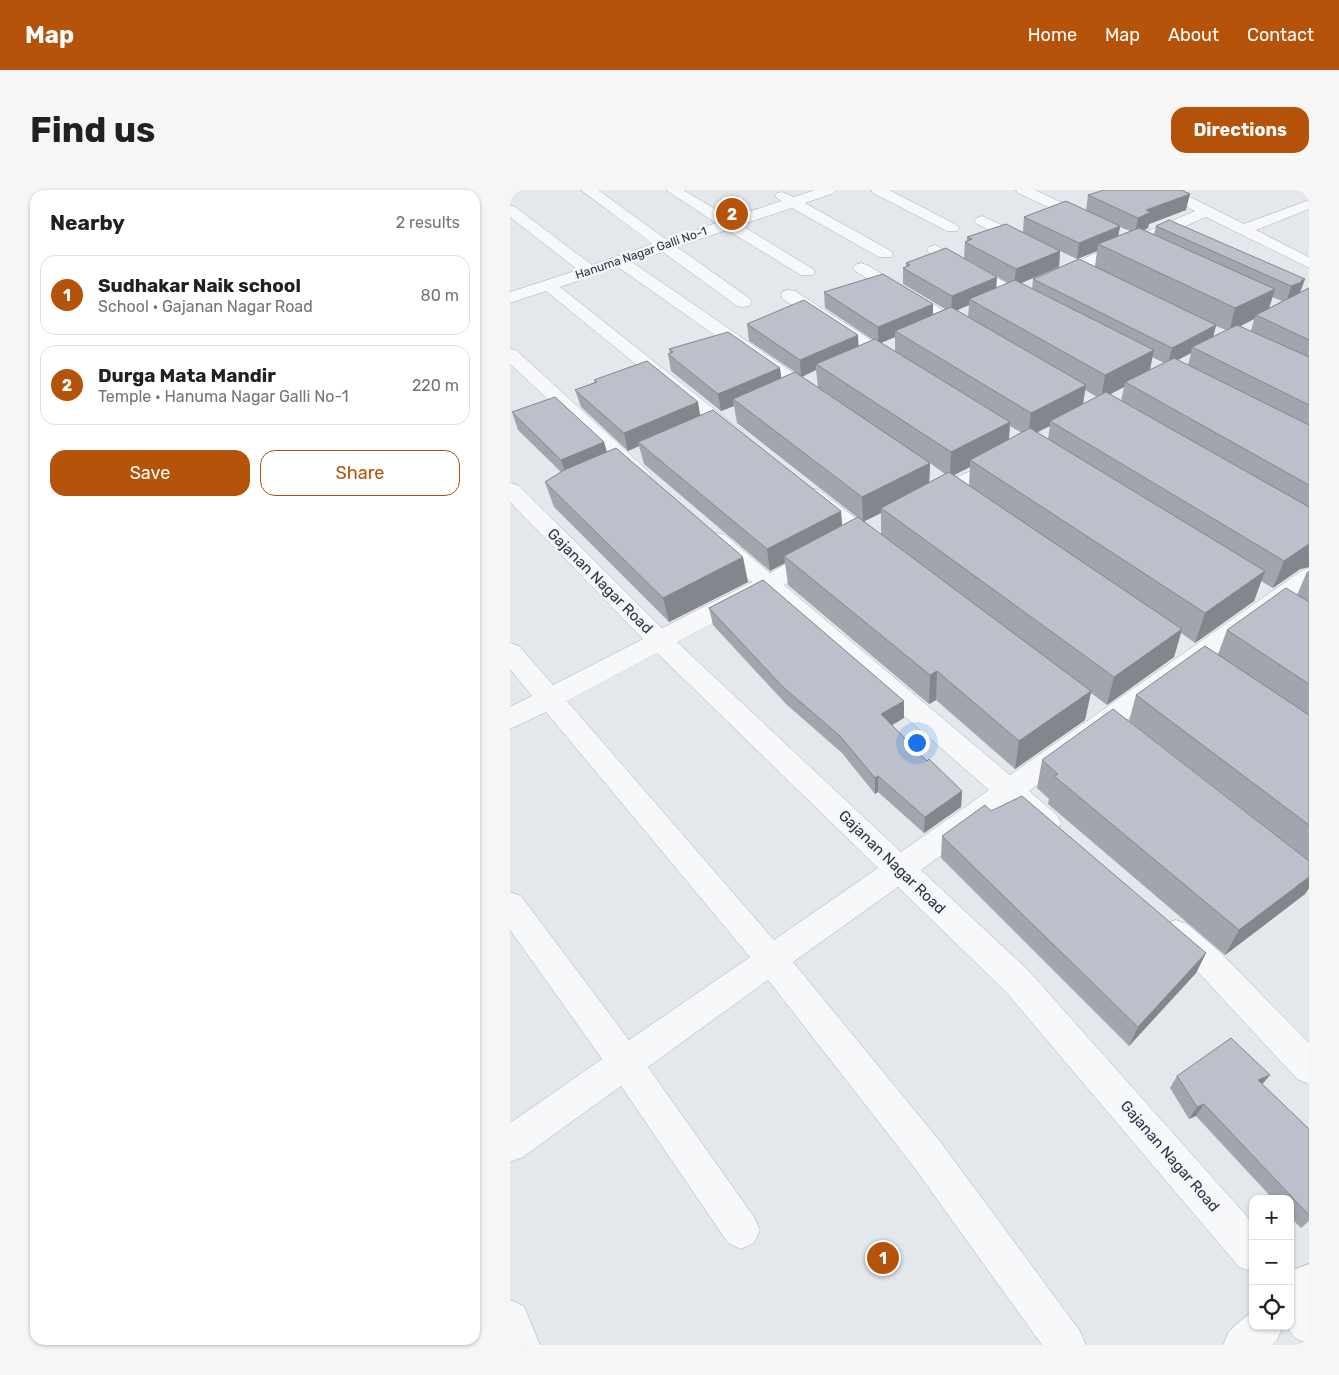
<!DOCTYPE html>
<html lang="en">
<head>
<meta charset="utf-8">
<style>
  :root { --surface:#fff; --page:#f6f6f6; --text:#202124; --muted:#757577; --line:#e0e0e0; --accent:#b45309 }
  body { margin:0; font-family:Rubik,sans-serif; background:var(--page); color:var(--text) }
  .controls { position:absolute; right:15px; bottom:15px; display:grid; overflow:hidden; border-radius:10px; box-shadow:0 1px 4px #0004 }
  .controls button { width:45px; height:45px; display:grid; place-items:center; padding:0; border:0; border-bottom:1px solid var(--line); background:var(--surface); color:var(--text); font:25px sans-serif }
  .you { position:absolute; left:406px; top:552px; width:18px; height:18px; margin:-12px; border:4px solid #fff; border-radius:50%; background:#1a73e8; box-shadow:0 0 0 8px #1a73e833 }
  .badge { display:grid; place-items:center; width:32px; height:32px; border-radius:50%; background:var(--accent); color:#fff; font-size:16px; font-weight:700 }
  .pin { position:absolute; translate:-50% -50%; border:2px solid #fff; box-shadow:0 1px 5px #0006 }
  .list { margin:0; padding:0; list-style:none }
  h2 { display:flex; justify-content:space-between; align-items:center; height:65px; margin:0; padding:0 20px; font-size:21px }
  h2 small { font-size:16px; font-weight:400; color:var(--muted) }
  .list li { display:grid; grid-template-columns:32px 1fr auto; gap:15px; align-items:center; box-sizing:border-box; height:80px; margin:0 10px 10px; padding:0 10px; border:1px solid var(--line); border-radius:15px }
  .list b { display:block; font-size:19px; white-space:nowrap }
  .list p { margin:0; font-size:16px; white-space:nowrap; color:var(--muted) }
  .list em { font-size:16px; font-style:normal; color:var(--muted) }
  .actions { display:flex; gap:10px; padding:15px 20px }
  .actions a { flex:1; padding:11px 0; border:1px solid var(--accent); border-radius:15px; text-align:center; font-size:18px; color:var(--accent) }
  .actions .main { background:var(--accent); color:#fff }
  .icon { flex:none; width:28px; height:28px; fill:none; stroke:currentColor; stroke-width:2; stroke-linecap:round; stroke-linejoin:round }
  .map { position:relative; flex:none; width:799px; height:1155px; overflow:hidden; border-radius:15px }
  header { display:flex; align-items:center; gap:30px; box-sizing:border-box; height:70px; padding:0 25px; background:var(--accent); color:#fff }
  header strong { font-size:24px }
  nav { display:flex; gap:28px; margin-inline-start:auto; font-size:18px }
  .intro { display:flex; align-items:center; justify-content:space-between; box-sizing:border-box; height:120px; padding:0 30px }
  h1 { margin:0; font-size:35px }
  .button { padding:12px 22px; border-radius:15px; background:var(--accent); color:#fff; font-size:18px; font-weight:700 }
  main { display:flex; gap:30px; padding:0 30px }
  aside { flex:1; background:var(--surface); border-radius:15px; box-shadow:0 1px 4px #0004 }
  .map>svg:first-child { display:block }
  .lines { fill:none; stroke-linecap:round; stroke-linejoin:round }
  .minor-casing { stroke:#a9aeb7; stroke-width:1 }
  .minor { fill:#f7f8fa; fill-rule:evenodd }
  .wall { fill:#a1a5ae; fill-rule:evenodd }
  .shaded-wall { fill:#83868d }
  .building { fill:#bbc0ca; stroke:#83868d }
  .labels { text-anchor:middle; stroke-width:5; stroke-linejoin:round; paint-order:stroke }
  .far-street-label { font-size:12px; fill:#2b3445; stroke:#f4f6f9 }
  .street-label { font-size:15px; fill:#2b3445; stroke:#f4f6f9 }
</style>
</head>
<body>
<header>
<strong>Map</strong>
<nav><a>Home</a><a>Map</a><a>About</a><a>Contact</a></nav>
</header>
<div class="intro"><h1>Find us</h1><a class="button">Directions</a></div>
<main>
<aside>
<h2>Nearby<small>2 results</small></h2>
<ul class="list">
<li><span class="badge">1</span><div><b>Sudhakar Naik school</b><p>School · Gajanan Nagar Road</p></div><em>80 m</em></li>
<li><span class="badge">2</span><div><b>Durga Mata Mandir</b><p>Temple · Hanuma Nagar Galli No-1</p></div><em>220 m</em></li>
</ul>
<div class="actions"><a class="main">Save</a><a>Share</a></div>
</aside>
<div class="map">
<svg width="799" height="1155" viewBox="0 0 799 1155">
  <rect width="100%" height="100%" fill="#e4e7ec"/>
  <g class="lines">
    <defs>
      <g id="minor">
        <path d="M71,0H88L157,50L206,33L156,0H173L220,28L271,11L265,6L267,3L272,2L284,7L305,0H326L324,3L295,13L381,61L383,64L381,67H369L282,18L231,35L303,79L305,82L303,85H291L217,40L167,57L239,108L242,112L239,116L233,117L227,116L153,62L122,72L314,204L317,208L314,212L307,214L300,212L108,77L50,97L233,242L236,246L233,250L226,252L219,250L36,101L0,113V102L68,80L0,27V15L5,17L82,75L143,54Z"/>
        <path d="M361,0H379L447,35L450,38L447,41H437L363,3Z"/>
        <path d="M506,0H525L585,28L588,31L585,34H575L508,3Z"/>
        <path d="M648,0H666L734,34L799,10V19L746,40L799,67V78L696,27L549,92H537L535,88L537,84L685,21L650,3Z"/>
        <path d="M472,26L524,50L526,53L524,56H512L467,34L464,31L467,28Z"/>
        <path d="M425,55L528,110L531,114L528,118L522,119L516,118L419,63L417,60L419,57Z"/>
        <path d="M351,73L357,75L463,138L466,142L463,146L457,147L451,146L345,81L343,78L345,75Z"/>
        <path d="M279,100L285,101L392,170L394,174L392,178L385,180L378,178L273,109L271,105L273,101Z"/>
        <path d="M0,159L6,160L138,281L141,285L138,289L131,291L124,289L0,174Z"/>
        <path d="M493,266L500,268L503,272L500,276L428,315L420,317L412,315L409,310L412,305L486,268Z"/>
        <path d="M0,293L8,295L152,438L242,392L199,355L196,350L199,345L207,343L215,345L260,383C277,374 300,356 319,361L322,366L319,371L274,395L500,585L791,381L799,378V397L519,601L547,625L551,633L547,641C526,649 513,630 498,617L411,680L518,780L743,1033V1082L729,1077L496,802L388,697L283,772L429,950L570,1141L576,1155H532L403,976L258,790L138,877L244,1027L250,1040L244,1053L231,1059L218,1053L111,896L13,967L0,972V933L92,869L0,740V702L11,706L119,850L240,767L36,522L0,539V517L22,506L0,479V453L9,456L43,495L133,449L0,312ZM256,405L479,600L391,662L167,452ZM147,463L368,678L264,750L57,511Z"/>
        <path d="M301,298L309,300L374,350L377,355L374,360L366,362L358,360L293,310L290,305L293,300Z"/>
        <path d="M666,730L677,734L710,762L799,853V894L787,889L688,782L655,754L650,744L655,734Z"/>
        <path d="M799,1074V1154L785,1148L776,1136H780V1084L785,1079Z"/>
        <path d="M0,1110L14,1116L30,1155H0Z"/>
        <path d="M743,1120V1136H773L767,1150L762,1155H713L719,1141Z"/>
      </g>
    </defs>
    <!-- minor casing -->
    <use href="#minor" class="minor-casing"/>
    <!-- minor -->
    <use href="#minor" class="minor"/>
  </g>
  <!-- wall -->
  <g class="wall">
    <path d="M578,5L676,20L639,34L638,38L634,40L644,44L646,36L795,89L790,102L799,98V377L790,379L763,398L751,391L744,411L685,453L671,443L664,467L597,515L581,503L575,530L505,579L426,510L419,514L278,395L275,373L260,381L134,274L129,256L118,261L71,217L65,200L85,192L84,190L191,225L332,336L348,328L227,233L224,216L211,221L161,181L158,164L160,163L159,159L270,178L271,188L285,182L239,151L237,134L349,156L363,150L315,118L314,102L423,124L435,119L393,94V78L396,77V73L486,98L498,93L454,68L455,52L457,51V47L513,42L514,27L576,20ZM610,37L620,41L608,46ZM550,61L567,69L587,61L585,76L523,89L522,99L511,93L549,77ZM762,107L772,111L759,118ZM459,115L458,127L447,120ZM744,129L741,141L730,136ZM706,136L716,140L703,147ZM385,147V162L371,153ZM681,163L678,175L668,170ZM642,167L654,173L640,180ZM306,180L308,197L292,187ZM614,197L611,211L600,204ZM575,200L587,207L573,214ZM500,236L512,243L499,250ZM540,236L538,249L527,242ZM420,273L435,284L419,292ZM460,277L459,295L444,285ZM371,323V345L354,331Z"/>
    <path d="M2,222L94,252L96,262L238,392L159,432L44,317L35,292L51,282L8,240Z"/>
    <path d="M799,381V671L619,531L626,505L708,464L717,440L787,405L796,384Z"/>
    <path d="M199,418L394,528L382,535L417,571L452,601L451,617L414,643L368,602L365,604L332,563L276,514L203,435Z"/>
    <path d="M532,570L799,671V698L795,704L715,765L538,614L539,609L527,598Z"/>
    <path d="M481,621L696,763L686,783L619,856L431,668L432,646Z"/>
    <path d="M667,886L752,894L799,939V1031L791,1038L780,1027V1009H763L686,926L679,929L660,898Z"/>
  </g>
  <!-- shaded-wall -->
  <g class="shaded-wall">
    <path d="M680,4L676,20L639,34L638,38L625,44L628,28L636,20Z"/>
    <path d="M610,36L607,52L588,54L587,61L567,69L569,53Z"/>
    <path d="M550,61L549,77L504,96L506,79Z"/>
    <path d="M487,87L486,104L459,109V115L441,123L442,106Z"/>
    <path d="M795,89L789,105L776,113L781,96Z"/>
    <path d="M765,99L758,122L746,125L744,129L719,142L725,118Z"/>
    <path d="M423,114V131L385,141V147L368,154V137Z"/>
    <path d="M706,135L702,152L682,157L681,163L658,175L662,158Z"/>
    <path d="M348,145L349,162L306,174V180L291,187L290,170Z"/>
    <path d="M644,160L639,184L615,192L614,197L591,209L595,185Z"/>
    <path d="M270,178L272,196L223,209L224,216L211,221L208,204Z"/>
    <path d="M576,195L572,219L540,231V236L518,247L521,223Z"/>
    <path d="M188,212L191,230L128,252L129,256L118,261L114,243Z"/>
    <path d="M500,232L498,257L460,270V277L440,287L441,262Z"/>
    <path d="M94,252L99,269L57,287L51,270Z"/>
    <path d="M420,273L419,298L371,318V323L353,332L352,307Z"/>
    <path d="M331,321L333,343L274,366L275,373L260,381L257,359Z"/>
    <path d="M799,354V377L790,379L763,398L774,371Z"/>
    <path d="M233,367L238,392L159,432L153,408Z"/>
    <path d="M755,381L744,411L685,453L695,423Z"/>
    <path d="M672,439L664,467L597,515L604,487Z"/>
    <path d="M427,481L426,510L419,514L420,485Z"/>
    <path d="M581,501L575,530L505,579L509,551Z"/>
    <path d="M394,511V528L372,541L371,524Z"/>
    <path d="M368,586V602L365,604V588Z"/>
    <path d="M452,601L451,617L414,643L415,627Z"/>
    <path d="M799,687V698L795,704L715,765L729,740Z"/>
    <path d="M696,763L686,783L619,856L628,837Z"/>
    <path d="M760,885L750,897L748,890Z"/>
    <path d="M694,914L686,926L679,929L687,917Z"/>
  </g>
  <!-- building -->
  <g class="building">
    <path d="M594,0H671L680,4L636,20L641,22L628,28L578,5Z"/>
    <path d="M556,11L610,36L569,53L514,27Z"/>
    <path d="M659,30L795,89L791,91L792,92L781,96L646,36Z"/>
    <path d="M496,34L550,61L506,79L455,52L462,49L457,47Z"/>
    <path d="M629,38L765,99L725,118L588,54Z"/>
    <path d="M436,58L487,87L442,106L393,78L400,75L396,73Z"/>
    <path d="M569,69L706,135L662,158L523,89Z"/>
    <path d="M373,84L423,114L368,137L314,102Z"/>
    <path d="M505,90L644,160L595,185L459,109Z"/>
    <path d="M799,98V150L746,125Z"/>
    <path d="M294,110L348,145L290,170L237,134Z"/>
    <path d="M441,117L576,195L521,223L385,141Z"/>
    <path d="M727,135L799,167V215L682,157Z"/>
    <path d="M218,142L270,178L208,204L158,164L163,162L159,159Z"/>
    <path d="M365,149L500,232L441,262L306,174Z"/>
    <path d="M664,168L799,235V295L615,192Z"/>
    <path d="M137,171L188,212L114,243L65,200L87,192L84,190Z"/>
    <path d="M285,182L420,273L352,307L223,209Z"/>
    <path d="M596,202L799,317V354L774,371L540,231Z"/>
    <path d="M45,207L94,252L51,270L2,222Z"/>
    <path d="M203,220L331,321L257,359L128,252Z"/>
    <path d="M520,238L755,381L695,423L460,270Z"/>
    <path d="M106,258L233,367L153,408L35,292L54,280Z"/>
    <path d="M439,282L672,439L604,487L371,318Z"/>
    <path d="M348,327L581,501L509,551L427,481L420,485L274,366Z"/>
    <path d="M799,381V386L796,384Z"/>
    <path d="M253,390L394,511L371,524L417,571L419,569L452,601L415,627L368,586L365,588L330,546L273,497L199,418Z"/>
    <path d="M776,398L799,412V494L717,440Z"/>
    <path d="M695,456L799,525V635L626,505Z"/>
    <path d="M603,519L799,671V687L729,740L544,586L548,584L532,570Z"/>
    <path d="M512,606L696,763L628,837L432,646L475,615L481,621Z"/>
    <path d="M721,848L760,885L748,890L799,939V1025L694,914L687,917L667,886Z"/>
  </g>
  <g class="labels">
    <!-- far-street labels -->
    <g class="far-street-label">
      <text transform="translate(131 63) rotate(-19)" y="4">Hanuma Nagar Galli No-1</text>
    </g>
    <!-- street labels -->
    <g class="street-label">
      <text transform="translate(90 391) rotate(45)" y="5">Gajanan Nagar Road</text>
      <text transform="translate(382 672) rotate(44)" y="5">Gajanan Nagar Road</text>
      <text transform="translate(660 966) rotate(49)" y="5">Gajanan Nagar Road</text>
    </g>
  </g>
</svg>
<div class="controls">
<button>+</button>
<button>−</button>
<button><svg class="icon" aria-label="locate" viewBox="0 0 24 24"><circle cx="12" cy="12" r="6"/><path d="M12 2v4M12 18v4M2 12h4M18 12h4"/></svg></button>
</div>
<div class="you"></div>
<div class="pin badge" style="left:373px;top:1068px">1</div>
<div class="pin badge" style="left:222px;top:24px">2</div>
</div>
</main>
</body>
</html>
